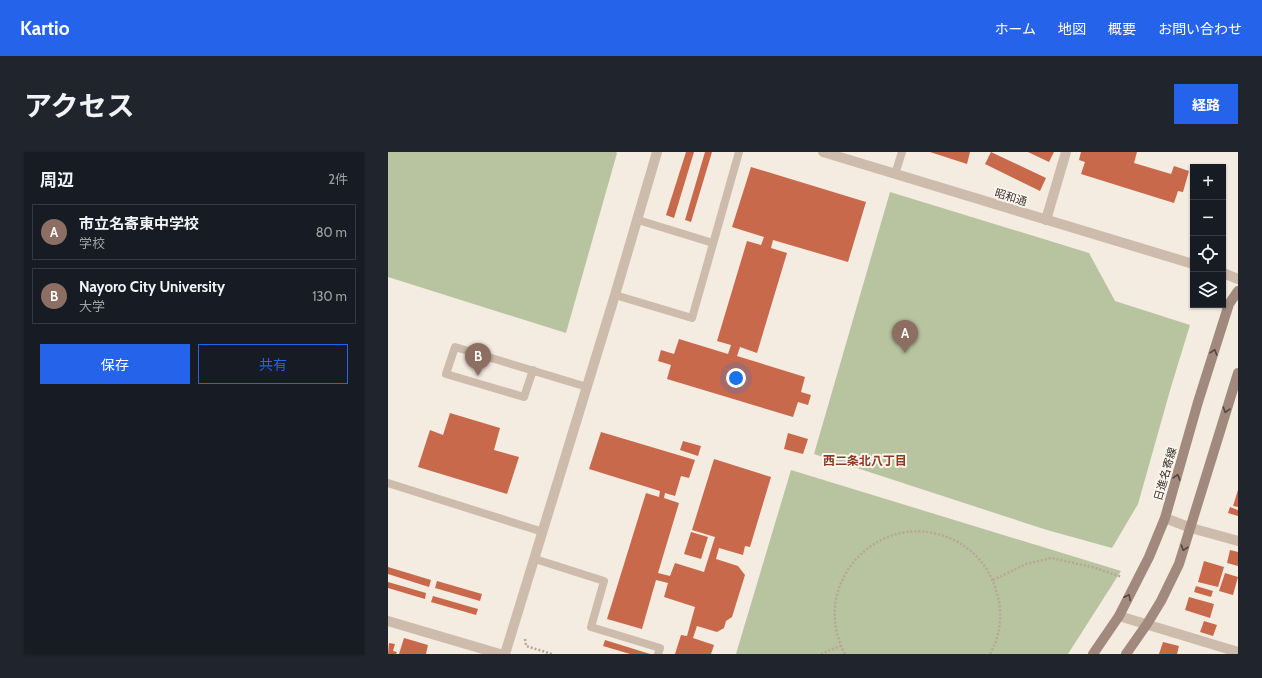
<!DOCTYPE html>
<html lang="ja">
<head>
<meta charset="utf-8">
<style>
  :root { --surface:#171b24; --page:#20242c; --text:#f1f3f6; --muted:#9ea1a6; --line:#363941; --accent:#2563eb }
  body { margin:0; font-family:Cabin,"Noto Sans JP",sans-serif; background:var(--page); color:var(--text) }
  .controls { position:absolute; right:12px; top:12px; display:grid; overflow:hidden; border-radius:0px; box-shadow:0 1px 3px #0004 }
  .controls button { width:36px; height:36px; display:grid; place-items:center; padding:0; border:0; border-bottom:1px solid var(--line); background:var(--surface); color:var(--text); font:20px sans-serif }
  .you { position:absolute; left:348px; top:226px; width:14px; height:14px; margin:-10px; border:3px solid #fff; border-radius:50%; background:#1a73e8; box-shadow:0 0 0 6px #1a73e833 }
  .badge { display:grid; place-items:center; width:26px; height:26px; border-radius:50%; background:var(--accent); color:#fff; font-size:13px; font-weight:700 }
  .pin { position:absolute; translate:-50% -33px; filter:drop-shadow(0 1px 2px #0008) }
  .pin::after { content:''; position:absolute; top:21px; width:14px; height:12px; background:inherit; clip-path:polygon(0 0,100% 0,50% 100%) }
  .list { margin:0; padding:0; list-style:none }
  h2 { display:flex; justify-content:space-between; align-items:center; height:52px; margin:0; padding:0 16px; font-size:17px }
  h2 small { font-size:13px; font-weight:400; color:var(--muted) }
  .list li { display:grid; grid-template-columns:26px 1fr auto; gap:12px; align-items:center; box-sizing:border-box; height:56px; margin:0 8px 8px; padding:0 8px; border:1px solid var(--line); border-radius:0px }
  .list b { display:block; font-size:15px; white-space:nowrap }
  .list p { margin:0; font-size:13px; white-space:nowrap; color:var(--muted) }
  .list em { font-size:13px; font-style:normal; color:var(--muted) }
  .actions { display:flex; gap:8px; padding:12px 16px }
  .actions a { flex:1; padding:9px 0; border:1px solid var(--accent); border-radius:0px; text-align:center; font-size:14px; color:var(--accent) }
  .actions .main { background:var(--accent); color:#fff }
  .icon { flex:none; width:22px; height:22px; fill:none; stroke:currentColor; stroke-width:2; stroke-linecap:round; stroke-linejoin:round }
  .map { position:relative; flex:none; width:850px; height:502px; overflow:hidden; border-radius:0px }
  header { display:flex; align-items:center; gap:24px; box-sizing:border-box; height:56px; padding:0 20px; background:var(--accent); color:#fff }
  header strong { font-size:19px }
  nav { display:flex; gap:22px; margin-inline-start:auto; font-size:14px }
  .intro { display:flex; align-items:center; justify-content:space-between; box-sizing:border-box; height:96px; padding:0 24px }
  h1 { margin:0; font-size:28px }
  .button { padding:10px 18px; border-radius:0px; background:var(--accent); color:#fff; font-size:14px; font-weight:700 }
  main { display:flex; gap:24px; padding:0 24px }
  aside { flex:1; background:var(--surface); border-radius:0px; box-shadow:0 1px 3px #0004 }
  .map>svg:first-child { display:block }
  .green { fill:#b8c4a0 }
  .building { fill:#c8694b }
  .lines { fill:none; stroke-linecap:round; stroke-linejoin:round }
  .path { stroke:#b9a596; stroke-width:2.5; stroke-dasharray:2 2; stroke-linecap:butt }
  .service { stroke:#cdbbac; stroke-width:8 }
  .minor { stroke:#cdbbac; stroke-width:10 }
  .tertiary { stroke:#cdbbac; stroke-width:10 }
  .secondary { stroke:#a18a7d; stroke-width:10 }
  .oneway { stroke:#544640 }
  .labels { text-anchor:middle; stroke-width:4; stroke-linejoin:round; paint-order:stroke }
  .street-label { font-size:11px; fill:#3b302b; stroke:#fbf5ee }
  .neighbourhood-label { font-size:12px; font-weight:bold; fill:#8c3b22; stroke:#fbf5ee }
</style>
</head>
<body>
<header>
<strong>Kartio</strong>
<nav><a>ホーム</a><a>地図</a><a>概要</a><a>お問い合わせ</a></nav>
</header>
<div class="intro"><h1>アクセス</h1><a class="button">経路</a></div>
<main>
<aside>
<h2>周辺<small>2件</small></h2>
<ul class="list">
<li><span class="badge" style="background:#8d6e63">A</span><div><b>市立名寄東中学校</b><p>学校</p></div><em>80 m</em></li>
<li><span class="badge" style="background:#8d6e63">B</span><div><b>Nayoro City University</b><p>大学</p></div><em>130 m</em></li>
</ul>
<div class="actions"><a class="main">保存</a><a>共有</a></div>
</aside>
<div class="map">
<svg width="850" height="502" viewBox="0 0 850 502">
  <rect width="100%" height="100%" fill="#f4ebe1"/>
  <!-- green -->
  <g class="green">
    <path d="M0,0H228L229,1L178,181L0,125Z"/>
    <path d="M502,40L701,101L727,149L802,173L783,235L750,352L724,396L659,378L426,302Z"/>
    <path d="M403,318L733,419L680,502H348Z"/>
  </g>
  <!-- building -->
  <g class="building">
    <path d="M298,0H306L286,66L278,63Z"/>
    <path d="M317,0H324L303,70L297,68Z"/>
    <path d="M542,0H582L579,12Z"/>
    <path d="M603,0L658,26L652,39L597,12Z"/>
    <path d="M640,0H666L661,10Z"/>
    <path d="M693,0H749L746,11L783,22L786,14L801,19L795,40L790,39L786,51L693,22L697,10L691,8Z"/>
    <path d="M363,15L478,50L460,110L385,88L383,96L399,101L369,201L352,195L349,204L417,225L413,240L423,243L420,253L410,250L405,265L279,227L283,213L270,209L273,198L286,202L291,187L340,202L343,193L329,189L359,89L373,93L376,85L344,75Z"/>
    <path d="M62,261L112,276L106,298L131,305L119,342L30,315L42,278L55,283Z"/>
    <path d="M213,280L307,308L301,326L293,324L287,344L277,341L276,346L291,351L270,421L282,424L287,411L316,420L327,385L304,378L326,307L383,325L362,395L357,394L355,403L331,396L328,407L350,414L357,423L344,465L338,469L336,476L329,480L309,474L305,486L326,493L323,502H287L293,483L299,484L307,455L276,445L280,431L268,428L254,477L219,467L258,341L271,345L272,339L201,317Z"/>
    <path d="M400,281L420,287L415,302L396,297Z"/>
    <path d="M295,289L313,294L310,304L292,298Z"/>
    <path d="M850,338V355L845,354Z"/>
    <path d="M842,355L850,358V364L840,361Z"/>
    <path d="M303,380L320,385L313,407L296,402Z"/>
    <path d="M842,398L850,400V414L839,411Z"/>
    <path d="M816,409L836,415L830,435L810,430Z"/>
    <path d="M0,415L43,428L41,435L0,422Z"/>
    <path d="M837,421L850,425L845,443L831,439Z"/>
    <path d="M49,429L94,442L92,449L47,436Z"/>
    <path d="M0,430L38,441L37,447L0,436Z"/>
    <path d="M808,434L825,439L823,445L806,440Z"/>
    <path d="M45,444L90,457L88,463L43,450Z"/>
    <path d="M801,445L826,452L822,466L797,458Z"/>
    <path d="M816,469L829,473L825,484L812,480Z"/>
    <path d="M16,486L40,493L38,502H11Z"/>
    <path d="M217,488L262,502H242L215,494Z"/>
    <path d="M775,490L791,494L789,502H771Z"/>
    <path d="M1,491L7,492L5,499L9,500L8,502H0Z"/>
  </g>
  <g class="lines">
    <!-- path -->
    <g class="path">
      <path d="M605,428L638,412L663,406L704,415L734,425"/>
      <path d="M137,487L138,494L164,502"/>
      <path d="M433,502L452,494"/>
      <path d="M457,502C419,431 493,353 566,388C585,397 600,414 607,435C615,457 614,481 602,502"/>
    </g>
    <!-- service -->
    <g class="service">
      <path d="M507,22L514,0"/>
      <path d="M250,68L325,91"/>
      <path d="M227,143L304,166L351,0"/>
      <path d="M145,218L136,245L58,222L67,195L199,235"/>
      <path d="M0,331L155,380"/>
      <path d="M147,407L216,429L203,475L272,496L270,502"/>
    </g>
    <!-- minor -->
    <g class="minor">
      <path d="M658,68L678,0"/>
      <path d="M777,366L803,376L850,389"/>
      <path d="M731,464L850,500"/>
    </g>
    <!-- tertiary -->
    <g class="tertiary">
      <path d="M435,0L805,112"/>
      <path d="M835,121L850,127"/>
      <path d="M0,469L112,502"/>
      <path d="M117,502L227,143L269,0"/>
    </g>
    <!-- secondary -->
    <g class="secondary">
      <path d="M705,502L731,464L761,405L777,366L810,250L841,152L850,139"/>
      <path d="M738,502L759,472L773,449L791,412L850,221"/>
    </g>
  </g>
  <!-- one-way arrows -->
  <defs><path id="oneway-chevron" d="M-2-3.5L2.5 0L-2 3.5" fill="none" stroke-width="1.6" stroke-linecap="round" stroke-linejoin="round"/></defs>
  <g class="oneway">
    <use href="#oneway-chevron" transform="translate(826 200) rotate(-73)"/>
    <use href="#oneway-chevron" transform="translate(838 258) rotate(108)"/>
    <use href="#oneway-chevron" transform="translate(789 325) rotate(-74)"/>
    <use href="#oneway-chevron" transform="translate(796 396) rotate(107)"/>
    <use href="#oneway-chevron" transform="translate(740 445) rotate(-63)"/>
  </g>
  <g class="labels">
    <!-- street labels -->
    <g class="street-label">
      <text transform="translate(623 45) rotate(17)" y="4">昭和通</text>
      <text transform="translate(777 322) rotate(-74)" y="4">日進名寄線</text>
    </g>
    <!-- neighbourhood labels -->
    <g class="neighbourhood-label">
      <text x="477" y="313">西二条北八丁目</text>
    </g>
  </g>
</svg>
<div class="controls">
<button>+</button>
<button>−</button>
<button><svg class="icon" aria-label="locate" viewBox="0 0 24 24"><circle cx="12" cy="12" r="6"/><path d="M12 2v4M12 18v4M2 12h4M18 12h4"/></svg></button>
<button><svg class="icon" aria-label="layers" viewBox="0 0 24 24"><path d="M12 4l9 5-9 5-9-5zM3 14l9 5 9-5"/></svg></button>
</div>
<div class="you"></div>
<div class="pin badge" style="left:517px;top:201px;background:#8d6e63">A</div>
<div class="pin badge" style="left:90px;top:224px;background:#8d6e63">B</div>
</div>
</main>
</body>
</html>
